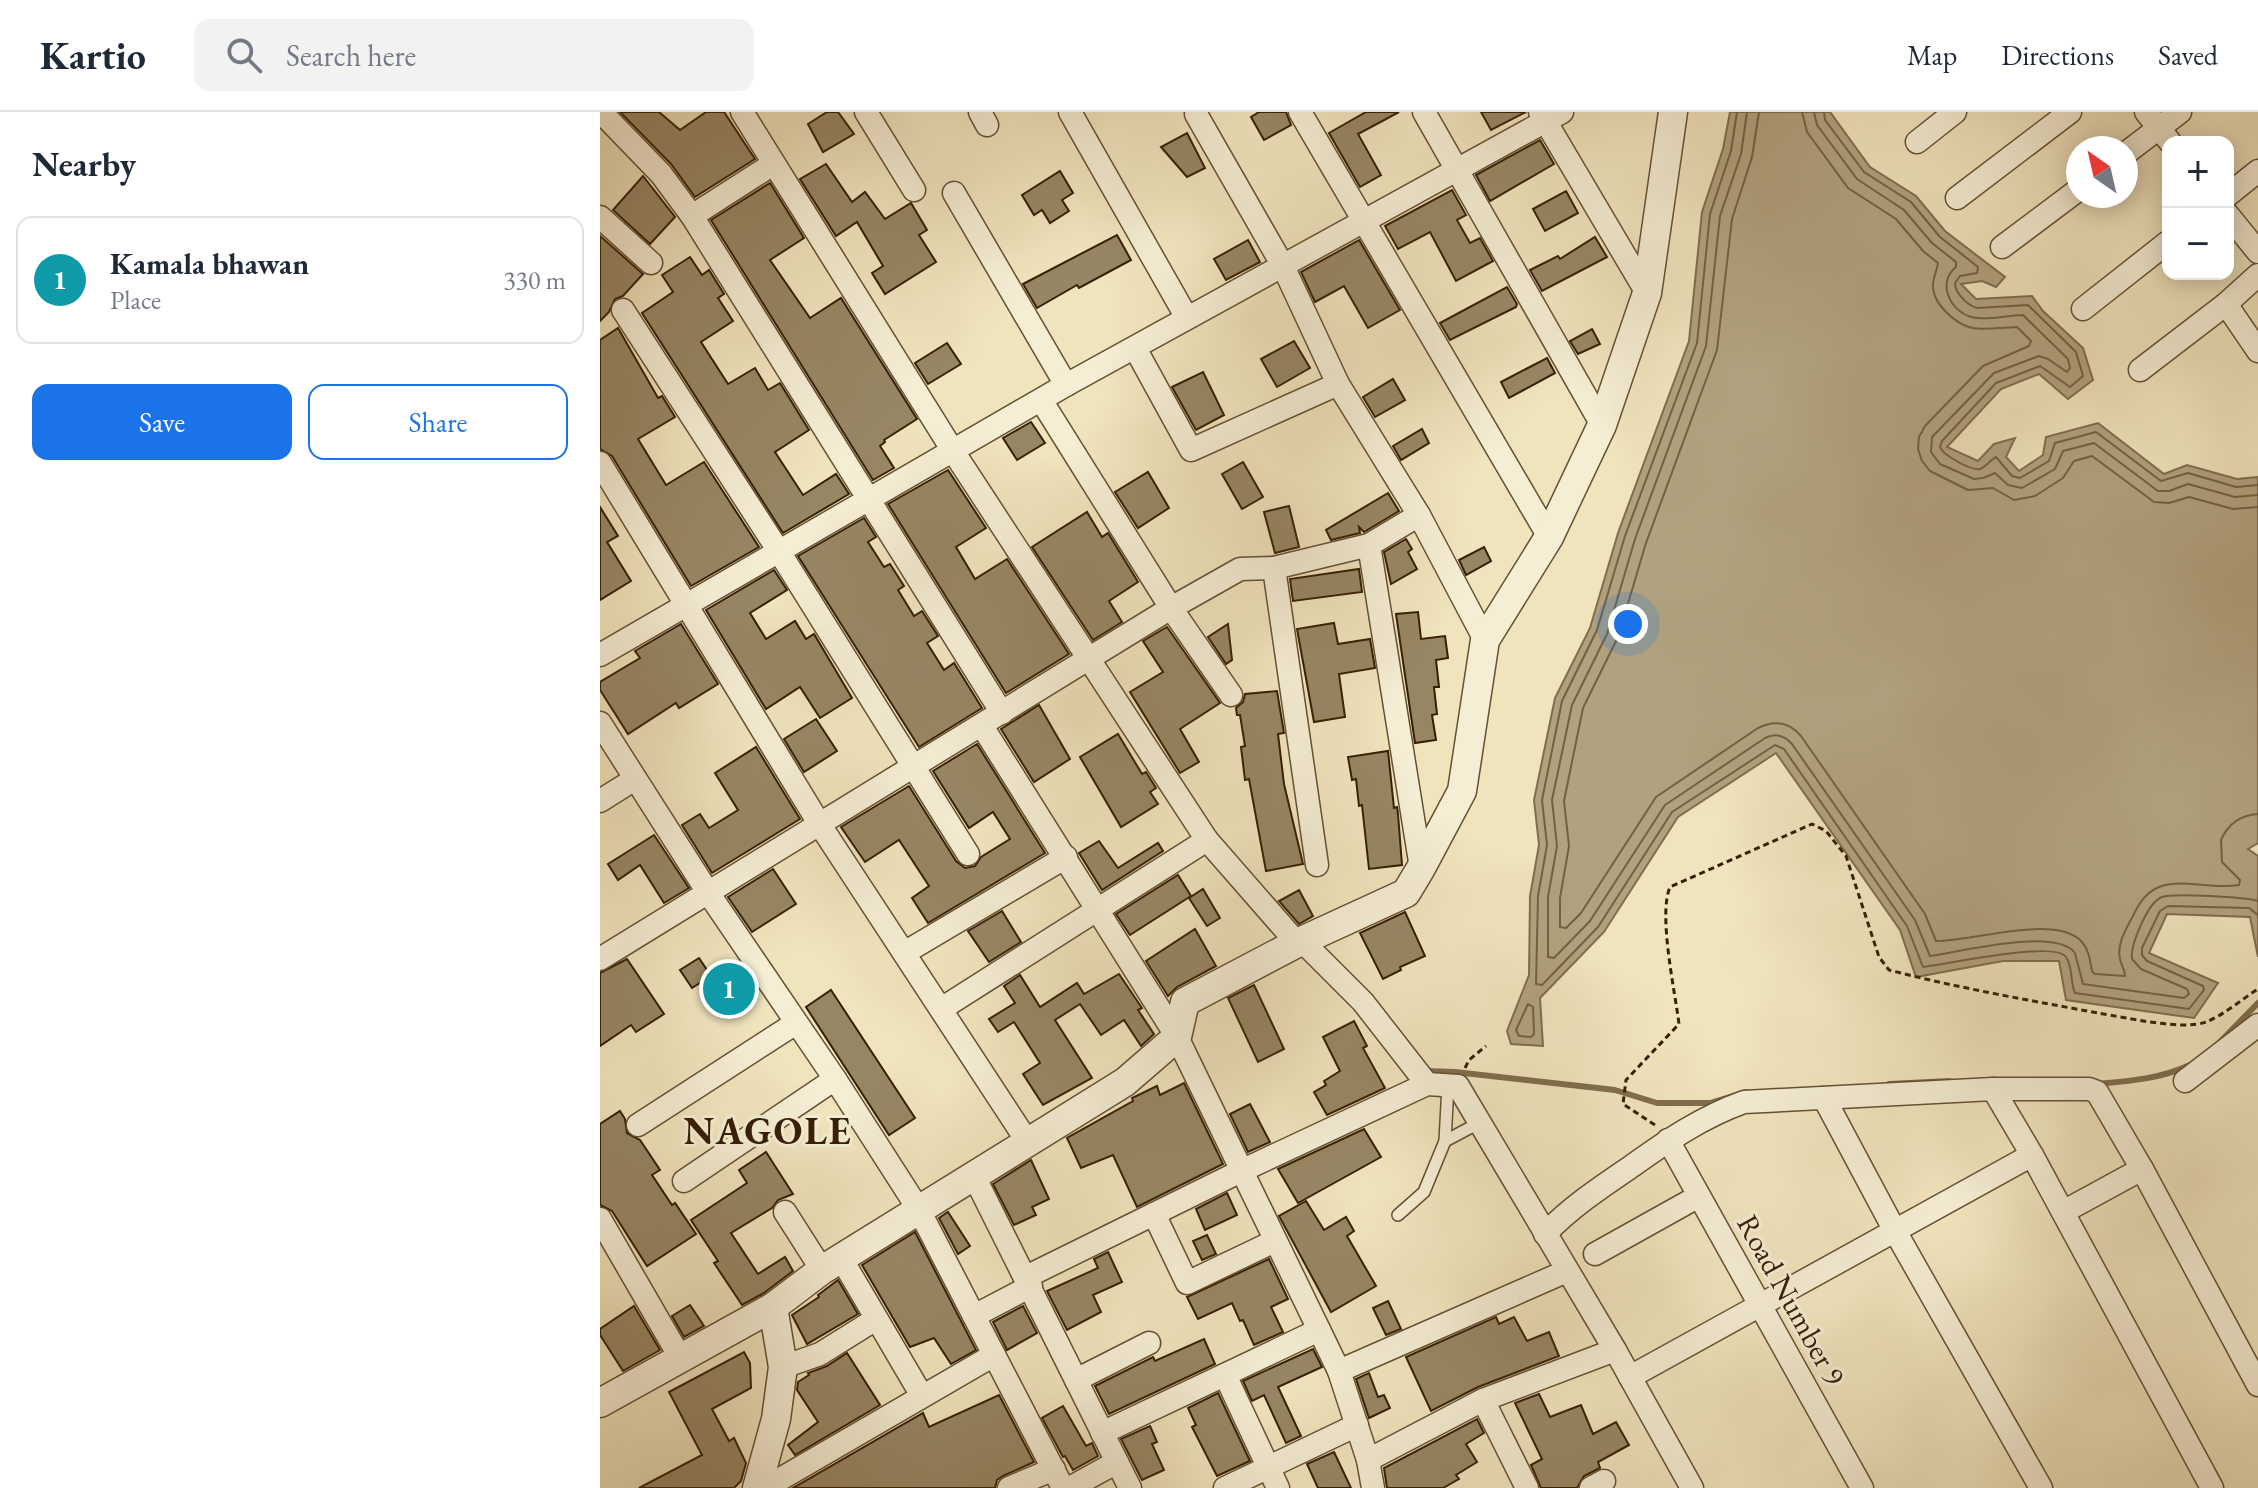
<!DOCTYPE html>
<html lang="en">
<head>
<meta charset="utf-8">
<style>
  :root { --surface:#fff; --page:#f2f2f3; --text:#1f2937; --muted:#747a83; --line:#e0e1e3; --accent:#1a73e8 }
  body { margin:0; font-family:"EB Garamond",serif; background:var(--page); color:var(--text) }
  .controls { position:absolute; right:24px; top:24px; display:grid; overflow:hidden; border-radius:16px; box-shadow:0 4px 20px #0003 }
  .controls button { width:72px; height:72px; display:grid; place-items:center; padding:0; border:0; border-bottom:2px solid var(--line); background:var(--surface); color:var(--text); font:40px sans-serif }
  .compass { position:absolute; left:1466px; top:24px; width:72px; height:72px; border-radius:50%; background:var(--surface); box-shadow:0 4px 20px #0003; rotate:326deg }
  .you { position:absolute; left:1028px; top:512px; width:28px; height:28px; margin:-20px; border:6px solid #fff; border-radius:50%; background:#1a73e8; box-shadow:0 0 0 12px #1a73e833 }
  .badge { display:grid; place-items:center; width:52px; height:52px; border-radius:50%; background:var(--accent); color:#fff; font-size:26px; font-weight:700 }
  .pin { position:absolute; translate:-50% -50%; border:4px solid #fff; box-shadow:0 2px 8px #0006 }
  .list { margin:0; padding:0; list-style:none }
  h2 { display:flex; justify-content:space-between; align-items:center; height:104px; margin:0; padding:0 32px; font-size:34px }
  h2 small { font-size:26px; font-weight:400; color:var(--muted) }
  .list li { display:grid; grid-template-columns:52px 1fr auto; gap:24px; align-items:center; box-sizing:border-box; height:128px; margin:0 16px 16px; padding:0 16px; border:2px solid var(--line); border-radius:16px }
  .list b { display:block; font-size:30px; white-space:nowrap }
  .list p { margin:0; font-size:26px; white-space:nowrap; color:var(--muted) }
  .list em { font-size:26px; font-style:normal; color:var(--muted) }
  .actions { display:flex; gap:16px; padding:24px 32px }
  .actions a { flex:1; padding:18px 0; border:2px solid var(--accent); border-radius:16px; text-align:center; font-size:28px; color:var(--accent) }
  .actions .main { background:var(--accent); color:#fff }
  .icon { flex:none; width:44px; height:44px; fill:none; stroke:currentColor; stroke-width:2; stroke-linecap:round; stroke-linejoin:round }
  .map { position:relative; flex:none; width:1658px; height:1376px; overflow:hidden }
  header { display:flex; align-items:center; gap:48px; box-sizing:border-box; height:112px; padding:0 40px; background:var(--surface); border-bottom:2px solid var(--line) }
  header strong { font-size:38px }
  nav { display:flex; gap:44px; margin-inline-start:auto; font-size:28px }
  .search { width:560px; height:72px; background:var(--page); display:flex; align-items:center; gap:20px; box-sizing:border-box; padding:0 28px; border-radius:16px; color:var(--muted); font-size:30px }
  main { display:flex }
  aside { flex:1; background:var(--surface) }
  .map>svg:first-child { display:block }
  .water { fill:#b1a17e; stroke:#806d4d; stroke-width:2 }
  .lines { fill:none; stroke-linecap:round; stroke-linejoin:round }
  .shore { stroke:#746041; stroke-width:2 }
  .stream { stroke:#806d4d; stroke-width:6 }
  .building { fill:#978664; stroke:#362004; stroke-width:2 }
  .service-casing { stroke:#645132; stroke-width:14 }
  .minor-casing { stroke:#645132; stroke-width:25 }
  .tertiary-casing { stroke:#645132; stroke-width:31 }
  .path { stroke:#362004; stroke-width:3; stroke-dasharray:6 4; stroke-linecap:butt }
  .service { stroke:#f5edd4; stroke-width:11 }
  .minor { stroke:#f5edd4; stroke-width:22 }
  .tertiary { stroke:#f5edd4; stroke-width:28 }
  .labels { text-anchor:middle; stroke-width:6; stroke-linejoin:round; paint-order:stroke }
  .street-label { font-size:30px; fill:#362004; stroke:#f5edd4 }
  .district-label { font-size:38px; font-weight:bold; letter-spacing:2px; fill:#362004; stroke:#f5edd4 }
</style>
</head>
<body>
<header>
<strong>Kartio</strong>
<div class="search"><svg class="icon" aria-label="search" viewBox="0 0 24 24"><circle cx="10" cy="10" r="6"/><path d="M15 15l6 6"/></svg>Search here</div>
<nav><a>Map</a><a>Directions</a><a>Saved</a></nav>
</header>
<main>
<aside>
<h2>Nearby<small></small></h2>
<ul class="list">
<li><span class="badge" style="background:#0f9aa8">1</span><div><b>Kamala bhawan</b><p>Place</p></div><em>330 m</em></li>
</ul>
<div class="actions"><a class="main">Save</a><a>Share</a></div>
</aside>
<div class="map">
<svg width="1658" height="1376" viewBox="0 0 1658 1376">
  <rect width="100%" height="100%" fill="#f0e4bd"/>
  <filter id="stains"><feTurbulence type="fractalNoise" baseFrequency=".0025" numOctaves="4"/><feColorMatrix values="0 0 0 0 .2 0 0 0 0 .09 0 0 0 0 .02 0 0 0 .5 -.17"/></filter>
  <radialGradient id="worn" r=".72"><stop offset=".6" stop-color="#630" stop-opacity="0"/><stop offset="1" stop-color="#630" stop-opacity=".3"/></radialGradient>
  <!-- water -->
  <path class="water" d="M1130,0H1230L1270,55L1316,84L1345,119L1405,165L1396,175L1382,169L1361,172L1376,187L1432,184L1443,199L1483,236L1493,268L1468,287L1439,262L1401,277L1347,335L1378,349L1394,332L1415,326L1406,345L1419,359L1443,343L1446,325L1498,311L1564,362L1587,353L1637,367L1658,365V731L1648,737L1658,744V845L1650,805L1567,802L1549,841L1618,871L1594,906L1466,888L1459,849H1403L1316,865L1300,818L1176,641L1078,705L1004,820L940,886L943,934L911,932L907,919L929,863L930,784L939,733L934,688L955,586L990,516L1018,421L1089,229L1102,100L1123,37Z"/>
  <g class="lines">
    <!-- shore -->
    <g class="shore">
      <path d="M1137,0L1131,39L1110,102L1097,231L1025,424L997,518L962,589L942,688L947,733L938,784L936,872L942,873L998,815L1072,700L1175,633L1184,637L1307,814L1323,855C1345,853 1454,828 1466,845C1473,854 1470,871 1475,881L1589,897L1604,878L1603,874L1547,849L1542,843V836L1560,799L1568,794L1649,796L1658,803"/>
      <path d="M1147,0L1141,42L1120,104L1106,234L1035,427L1007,522L972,593L952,688L957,734L948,785V845L954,846L990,809L1065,693L1165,626C1175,621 1184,623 1192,632L1315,808L1330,844C1360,840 1455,815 1475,841L1483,872L1584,886L1589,882L1587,877L1541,857L1532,847C1530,833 1548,790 1562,785C1573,781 1646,785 1658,789"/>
      <path d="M1159,0L1152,45L1132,107L1117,238L1046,431L1018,525L983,596L964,689L969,734L960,786V815L966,816L981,801L1056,685L1158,616C1174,608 1189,610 1201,624L1325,802L1336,829C1369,830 1457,801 1482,830C1489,838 1490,849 1492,859L1495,862L1525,864C1525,858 1521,853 1520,847C1516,831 1528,814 1535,800C1557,753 1599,780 1639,773L1640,768L1622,750L1621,728C1628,712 1641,703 1658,702"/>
      <path d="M1202,0L1207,20L1248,76L1296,107L1323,139L1338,151C1337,159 1332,167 1333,176C1334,186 1339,192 1345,199C1369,224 1385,216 1417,215L1431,229L1429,234L1383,254L1325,314L1319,325L1318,337L1322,349L1330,359L1368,378L1393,376L1414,388L1435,384L1463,366L1474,349L1492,344L1554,390L1569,391L1589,385L1633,397L1658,395"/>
      <path d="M1214,0L1217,13L1257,67L1304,98L1332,131L1356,150V155C1337,170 1349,198 1371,205C1386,209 1407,203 1423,203L1468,247L1470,256L1467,260L1448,247L1439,244L1394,261L1332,325L1331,340L1340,352L1374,367L1383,366L1395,361L1408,373L1422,376L1455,357L1463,339L1494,331L1558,379H1569L1588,372L1635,385L1658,383"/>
      <path d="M1224,0L1225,8L1264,60L1311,90L1340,125L1378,155L1377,161L1360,164L1355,171C1355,181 1367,193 1377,196L1428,193L1476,240L1483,264L1470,275L1440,254L1396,271L1342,329L1340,335C1343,343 1371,359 1380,357C1386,355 1391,347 1396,345L1412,364L1420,366L1449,349L1455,331L1496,320L1561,369L1588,361L1636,375L1658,373"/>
      <path d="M928,892L933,895L934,922L931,925L919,924L916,918Z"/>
    </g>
    <!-- stream -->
    <g class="stream">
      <path d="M1618,932L1658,891"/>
      <path d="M826,959L855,960L1015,978L1057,991H1110L1146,980"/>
      <path d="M1289,972L1349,969"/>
      <path d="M1496,972C1529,969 1560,967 1590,953"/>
    </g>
  </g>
  <!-- building -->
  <g class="building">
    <path d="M20,0H59L80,18L106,0H124L155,47L95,85L71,52Z"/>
    <path d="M227,0H238L254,22L223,40L208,12Z"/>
    <path d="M659,0H686L691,13L664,28L651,5Z"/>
    <path d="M766,0H799L758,22L781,63L760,75L729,21Z"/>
    <path d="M881,0H926L891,18Z"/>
    <path d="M587,21L605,56L587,65L561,35Z"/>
    <path d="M940,28L954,52L890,89L876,63Z"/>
    <path d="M226,52L252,90L265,80L285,107L311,91L327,118L319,123L336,150L285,182L272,161L283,154L257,110L236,124L200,67Z"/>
    <path d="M460,59L473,81L462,88L469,99L450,111L442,98L434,103L422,83Z"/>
    <path d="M43,64L75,105L50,132L13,98Z"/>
    <path d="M170,71L204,126L170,148L210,206L241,186L317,307L284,328L285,330L280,334L294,356L273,368L111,108Z"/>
    <path d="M852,78L866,103L857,108L870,131L880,126L893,149L856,169L830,120L798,137L785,114Z"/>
    <path d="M966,79L978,101L945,119L933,97Z"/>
    <path d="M517,123L531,148L479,176L477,173L437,196L423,172Z"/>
    <path d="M0,124L43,162L23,184L15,187L9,200L0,209Z"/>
    <path d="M995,125L1007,145L942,179L930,158L958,144L960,147Z"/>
    <path d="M648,128L660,150L626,168L614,147Z"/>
    <path d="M759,128L800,198L768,216L744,174L715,190L701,160Z"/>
    <path d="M90,145L102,163L109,158L124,182L118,186L133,209L101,230L128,272L155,256L168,278L180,271L209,318L175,340L203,383L236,362L249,382L183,421L42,201L73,180L62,163Z"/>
    <path d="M907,175L917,192L916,195L850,228L840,211Z"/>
    <path d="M18,216L58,286L62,284L75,305L38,327L66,373L104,350L159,435L91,474L12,344L0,337V228Z"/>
    <path d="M992,217L1000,232L978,242L970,229Z"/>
    <path d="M694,229L710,256L677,275L661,247Z"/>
    <path d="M347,231L361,252L328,272L315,251Z"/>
    <path d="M947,246L955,261L909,286L901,270Z"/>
    <path d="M603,260L624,303L596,318L572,275Z"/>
    <path d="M793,267L805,288L775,305L763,285Z"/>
    <path d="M431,310L445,331L417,348L403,326Z"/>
    <path d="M822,317L829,331L801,348L793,334Z"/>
    <path d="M643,350L663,385L642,397L622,362Z"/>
    <path d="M348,358L386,416L356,435L375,467L407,447L469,542L406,581L288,392Z"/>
    <path d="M548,360L569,396L538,416L515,380Z"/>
    <path d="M788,381L799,399L764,420L759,415L760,421L731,428L726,418Z"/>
    <path d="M689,394L699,435L675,441L664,400Z"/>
    <path d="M0,395L18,424L7,430L31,469L0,488Z"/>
    <path d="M487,400L502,425L508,421L538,470L509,489L522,510L493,528L432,435Z"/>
    <path d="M264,406L276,425L268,430L284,455L290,452L304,474L298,478L314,504L322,499L338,524L327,531L344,558L354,551L382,596L319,635L198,444Z"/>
    <path d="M806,427L812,437L808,440L817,457L791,472L784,440Z"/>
    <path d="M884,435L891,449L866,463L859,448Z"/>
    <path d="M759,457L762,480L693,489L690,467Z"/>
    <path d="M174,458L187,478L150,501L166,527L195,509L206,527L214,522L252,586L220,606L200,575L166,597L106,498Z"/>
    <path d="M818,500L821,527L845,524L848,546L836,548L839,575H834L837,602L832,603L836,628L815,631L796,502Z"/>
    <path d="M734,511L738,532L770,527L775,556L739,562L745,605L714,610L697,517Z"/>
    <path d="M81,512L118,572L79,596L76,591L28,622L0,578V570L40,546L35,539Z"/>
    <path d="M628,512L632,548L626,552L608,525Z"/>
    <path d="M567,515L620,591L580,617L599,650L580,661L530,580L563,560L543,529Z"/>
    <path d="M677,579L684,621L678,622L684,672L703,752L666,759L649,667L645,668L641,635L645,634L640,603H637L636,596L643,590L645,582Z"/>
    <path d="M439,593L470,647L434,670L401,617Z"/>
    <path d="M216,607L237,639L204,660L184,627Z"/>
    <path d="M518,622L542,662L546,660L556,676L550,680L558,692L521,715L480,645Z"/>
    <path d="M377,632L445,741L328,811L312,786L329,774L299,728L265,750L241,715L309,674L356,749L365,756L375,754L381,745L410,727L393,700L369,716L333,659Z"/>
    <path d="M156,635L200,707L112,761L82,713L100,702L109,716L138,698L115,661Z"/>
    <path d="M788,639L794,696L797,695L798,702L802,753L769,757L762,693L759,694L756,667L752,668L748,645Z"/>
    <path d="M54,723L89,776L64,791L40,753L18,768L8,752Z"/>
    <path d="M499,729L518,756L558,731L563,739L502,778L479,741Z"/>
    <path d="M173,757L196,792L152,820L128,785Z"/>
    <path d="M578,763L591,784L530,823L516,802Z"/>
    <path d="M603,777L620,806L607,814L589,786Z"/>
    <path d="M699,778L713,804L699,812L679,789Z"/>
    <path d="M402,799L421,830L389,850L368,819Z"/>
    <path d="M805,800L825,844L800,855L801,858L783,867L760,821Z"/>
    <path d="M595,817L616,854L577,875L568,884L546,849Z"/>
    <path d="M99,846L111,864L92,876L80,858Z"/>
    <path d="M27,847L64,902L36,920L31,913L0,934V861Z"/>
    <path d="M139,854L154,878L119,901L104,877Z"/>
    <path d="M519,862L542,896L538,898L554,922L541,934L524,908L501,923L480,892L455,908L492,966L443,993L423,962L440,951L414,910L398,920L389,907L415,891L404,874L420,863L440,895L477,871L484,882Z"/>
    <path d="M654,873L684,937L658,950L628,886Z"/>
    <path d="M231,878L315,1006L289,1023L206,895Z"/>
    <path d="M754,909L767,934L763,936L785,976L727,1003L714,980L726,973L724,969L740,959L723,925Z"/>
    <path d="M584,971L623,1052L537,1095L513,1043L481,1056L467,1026L533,989L532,986L557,974L560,983Z"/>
    <path d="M650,992L670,1030L648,1040L630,1002Z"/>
    <path d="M20,999L25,1007L27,1021L40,1028L60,1058L52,1063L72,1093L75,1091L96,1122L47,1154L12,1099L0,1093V1012Z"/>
    <path d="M764,1017L781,1045L698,1091L678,1057Z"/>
    <path d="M166,1040L193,1082L178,1088L172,1096L131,1121L158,1162L185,1145L193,1159L164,1181L142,1193L114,1151L118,1149L91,1108L147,1071L139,1058Z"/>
    <path d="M431,1048L449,1087L432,1095L436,1103L414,1113L393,1072Z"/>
    <path d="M627,1081L637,1103L605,1118L596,1097Z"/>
    <path d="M706,1089L724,1118L746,1105L754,1119L747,1124L776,1174L731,1200L679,1104Z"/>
    <path d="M348,1100L370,1134L358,1142L339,1106Z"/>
    <path d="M315,1120L376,1238L351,1252L334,1226L310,1235L262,1153Z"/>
    <path d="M607,1123L616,1142L602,1148L593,1129Z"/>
    <path d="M508,1140L522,1170L493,1183L501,1200L467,1218L447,1179L498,1156L494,1147Z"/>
    <path d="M669,1147L688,1187L671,1195L683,1220L654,1233L643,1208L640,1209L632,1191L598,1207L587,1185Z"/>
    <path d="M238,1168L258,1202L207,1232L192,1203L219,1185L218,1183Z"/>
    <path d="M788,1189L801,1217L786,1223L773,1196Z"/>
    <path d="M90,1193L104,1214L84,1225L72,1204Z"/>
    <path d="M34,1194L60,1238L23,1259L0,1223V1217Z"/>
    <path d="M423,1194L437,1221L407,1238L393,1210Z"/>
    <path d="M896,1205L899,1212L914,1205L927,1229L949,1220L959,1244L878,1275L831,1299L806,1245Z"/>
    <path d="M604,1227L615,1252L509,1302L495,1274L553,1245L555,1249Z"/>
    <path d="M713,1237L722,1255L678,1275L701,1324L686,1331L664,1283L652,1289L643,1269Z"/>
    <path d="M144,1240L150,1251L151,1276L112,1297L129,1329L134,1326L146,1351L141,1369L134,1376H39L102,1343L69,1280Z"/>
    <path d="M247,1241L280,1293L195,1343L188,1333L218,1310L197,1278L198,1270L209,1263L208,1261L227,1254Z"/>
    <path d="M769,1261L778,1285L784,1283L790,1296L769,1306L756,1267Z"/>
    <path d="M618,1281L650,1349L617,1364L592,1315L596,1313L588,1296Z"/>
    <path d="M939,1282L950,1305L981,1293L993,1322L1016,1310L1029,1333L998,1350L1000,1356L984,1364L977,1376H941L931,1353L942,1347L915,1291Z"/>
    <path d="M399,1283L434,1350L403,1364L397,1368L395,1376H193L323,1301L329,1315Z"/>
    <path d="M463,1294L486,1334L492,1331L498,1344L473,1358L465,1344L463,1345L442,1306Z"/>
    <path d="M877,1307L884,1321L866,1332L877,1350L856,1363L859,1367L843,1376H787L784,1356Z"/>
    <path d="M550,1314L557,1330L552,1332L564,1358L542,1368L521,1327Z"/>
    <path d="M734,1340L751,1376H718L707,1352Z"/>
  </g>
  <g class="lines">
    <defs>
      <g id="service">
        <path d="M845,1029L879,1011"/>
        <path d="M798,1103L824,1080L845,1029L848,973"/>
      </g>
      <g id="minor">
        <path d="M1,0L61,62L92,104L173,52"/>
        <path d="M142,0L353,339L607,728L697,831"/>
        <path d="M266,0L314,78"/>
        <path d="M380,0L387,13"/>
        <path d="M470,0L587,206"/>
        <path d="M700,0L949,425"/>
        <path d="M824,0L1002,313"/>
        <path d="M940,0L1047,181"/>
        <path d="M1546,0L1570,30"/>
        <path d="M596,2L683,154L738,272L819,403L885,528"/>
        <path d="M1317,30L1355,0"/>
        <path d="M1526,41L1580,0"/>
        <path d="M354,81L466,273"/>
        <path d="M1628,83L1658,59"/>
        <path d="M1357,86L1470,0"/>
        <path d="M1628,103L1658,140"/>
        <path d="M92,104L402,601"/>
        <path d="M0,105L51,151"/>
        <path d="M1402,135L1478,78"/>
        <path d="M1626,192L1658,239"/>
        <path d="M1483,197L1568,130"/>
        <path d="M23,198L180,441L368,742"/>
        <path d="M535,236L591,338L738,272"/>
        <path d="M1540,258L1626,192L1658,163"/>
        <path d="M441,288L571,496L631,583"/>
        <path d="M0,351L220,713L427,1029"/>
        <path d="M769,433L821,756"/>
        <path d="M674,456L717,753"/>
        <path d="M0,543L466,273L962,0"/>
        <path d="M0,611L109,782L235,967L319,1098L463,1376"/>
        <path d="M382,614L577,925L739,1259L768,1348L773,1376"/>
        <path d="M0,689L35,667"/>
        <path d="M702,829L763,890L827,972"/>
        <path d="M304,841L466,745"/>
        <path d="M0,847L571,496L640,457L674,456L769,433L819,403"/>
        <path d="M341,897L607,728"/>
        <path d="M1585,969L1658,913"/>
        <path d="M1393,977H1489L1497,980L1542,1057L1658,1273"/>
        <path d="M1224,986L1295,1119L1441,1376"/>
        <path d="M38,1013L196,911"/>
        <path d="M1068,1028L1262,1376"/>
        <path d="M373,1062L530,1376"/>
        <path d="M84,1069L235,967"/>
        <path d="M185,1100L222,1158"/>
        <path d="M1463,1100L1542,1057"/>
        <path d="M554,1102L587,1171L675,1129"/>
        <path d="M0,1107L81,1247"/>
        <path d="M945,1122C971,1095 1001,1075 1032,1054C1067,1029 1102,1005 1144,990L1393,977L1432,1043L1612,1376"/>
        <path d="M995,1142L1099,1084"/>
        <path d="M241,1146L322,1284"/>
        <path d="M426,1165L641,1059L827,972L858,974L1015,1238L1092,1376"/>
        <path d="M374,1204L431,1174"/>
        <path d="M183,1255L220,1242L276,1207"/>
        <path d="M739,1259L967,1159"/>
        <path d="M625,1263L678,1376"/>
        <path d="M1030,1265L1432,1043"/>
        <path d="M476,1268L549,1231"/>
        <path d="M883,1288L927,1376"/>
        <path d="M502,1321L719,1218"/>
        <path d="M768,1348L883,1288L1015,1238"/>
        <path d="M165,1376L394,1243"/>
        <path d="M409,1376L454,1357"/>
        <path d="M470,1376L517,1350"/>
        <path d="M625,1376L757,1313"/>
        <path d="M991,1376L1004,1369"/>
      </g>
      <g id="tertiary">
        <path d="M0,1291L173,1195L222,1158L525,970L577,925L585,890L697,831L806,781L821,756L862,679L885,528L949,425L1002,313L1047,181L1073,0"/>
        <path d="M157,1376L176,1307L183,1255L173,1195"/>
      </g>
    </defs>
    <!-- service casing -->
    <use href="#service" class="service-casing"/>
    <!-- minor casing -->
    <use href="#minor" class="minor-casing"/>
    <!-- tertiary casing -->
    <use href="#tertiary" class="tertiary-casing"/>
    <!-- path -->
    <g class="path">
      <path d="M865,956L869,948L886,934"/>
      <path d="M1055,1013L1023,992L1026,968L1079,912C1075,879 1058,803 1070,775L1212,712L1226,719L1246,744L1279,845L1289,858C1358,876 1428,888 1498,901C1524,905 1582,919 1606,910C1624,903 1642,887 1658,877"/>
    </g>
    <!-- service -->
    <use href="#service" class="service"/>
    <!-- minor -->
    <use href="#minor" class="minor"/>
    <!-- tertiary -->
    <use href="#tertiary" class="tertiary"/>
  </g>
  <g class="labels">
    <!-- street labels -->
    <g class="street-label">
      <text transform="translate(1191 1188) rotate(61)" y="10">Road Number 9</text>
    </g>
    <!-- district labels -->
    <g class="district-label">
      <text x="168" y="1032">NAGOLE</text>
    </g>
  </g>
  <rect width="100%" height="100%" filter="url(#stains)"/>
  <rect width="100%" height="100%" fill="url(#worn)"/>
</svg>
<div class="controls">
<button>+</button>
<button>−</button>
</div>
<svg class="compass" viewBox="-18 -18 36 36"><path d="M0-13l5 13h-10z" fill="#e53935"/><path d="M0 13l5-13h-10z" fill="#747a83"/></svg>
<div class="you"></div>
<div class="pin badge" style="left:129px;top:877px;background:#0f9aa8">1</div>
</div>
</main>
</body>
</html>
